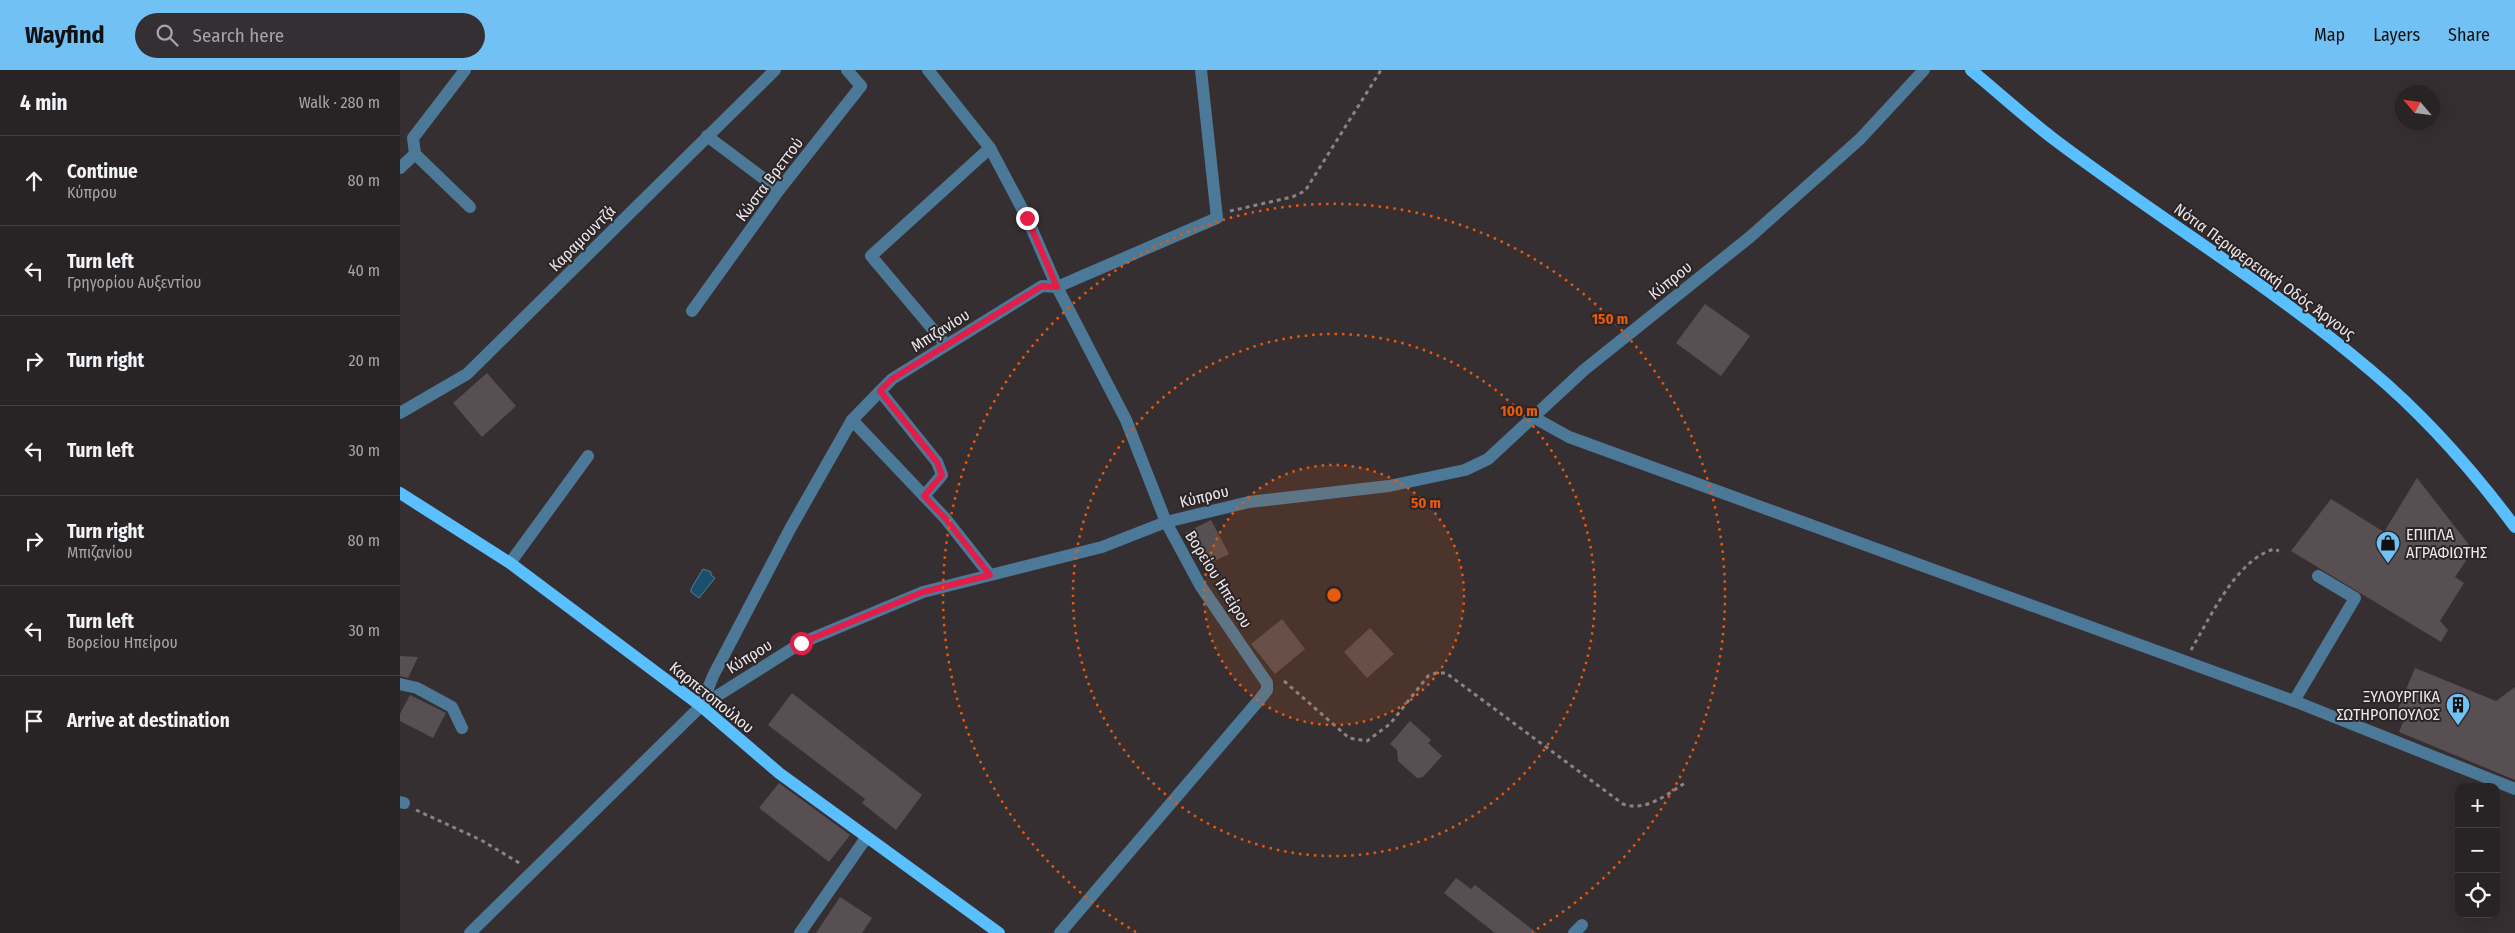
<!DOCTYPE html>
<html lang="en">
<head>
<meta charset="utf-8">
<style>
  :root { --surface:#282325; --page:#342f32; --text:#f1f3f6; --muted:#a5a4a7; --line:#444042; --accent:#72c1f5 }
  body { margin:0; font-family:"Fira Sans Condensed",sans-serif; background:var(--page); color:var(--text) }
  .controls { position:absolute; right:15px; bottom:15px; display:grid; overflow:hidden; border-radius:10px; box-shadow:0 5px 20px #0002 }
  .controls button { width:45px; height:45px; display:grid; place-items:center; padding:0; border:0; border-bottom:1px solid var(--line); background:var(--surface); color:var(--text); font:25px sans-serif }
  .compass { position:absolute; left:1995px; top:15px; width:45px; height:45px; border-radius:50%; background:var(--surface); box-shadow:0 5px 20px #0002; rotate:298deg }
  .stop { position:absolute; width:15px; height:15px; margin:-11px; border:4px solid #e11d48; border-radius:50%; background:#fff }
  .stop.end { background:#e11d48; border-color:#fff; box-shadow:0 1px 5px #0008 }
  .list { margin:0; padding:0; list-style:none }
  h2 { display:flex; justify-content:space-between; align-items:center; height:65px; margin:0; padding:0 20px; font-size:21px }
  h2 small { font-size:16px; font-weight:400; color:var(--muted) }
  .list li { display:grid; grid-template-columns:32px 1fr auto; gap:15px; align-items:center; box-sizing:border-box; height:90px; padding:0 20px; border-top:1px solid var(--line) }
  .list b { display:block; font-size:19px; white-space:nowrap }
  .list p { margin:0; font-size:16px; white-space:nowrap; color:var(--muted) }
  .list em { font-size:16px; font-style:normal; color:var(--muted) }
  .icon { flex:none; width:28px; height:28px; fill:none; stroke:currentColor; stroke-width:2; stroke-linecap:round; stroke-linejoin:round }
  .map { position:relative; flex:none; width:2115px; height:863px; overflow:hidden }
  header { display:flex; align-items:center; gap:30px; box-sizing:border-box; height:70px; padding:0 25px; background:var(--accent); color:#111 }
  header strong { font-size:24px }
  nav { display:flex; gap:28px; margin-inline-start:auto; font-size:18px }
  .search { width:350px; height:45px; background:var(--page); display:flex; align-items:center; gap:12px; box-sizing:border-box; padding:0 18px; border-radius:28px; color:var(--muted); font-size:19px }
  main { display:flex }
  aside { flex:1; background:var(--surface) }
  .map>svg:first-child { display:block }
  .water { fill:#1b4f6e; stroke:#597c92 }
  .building { fill:#574f51 }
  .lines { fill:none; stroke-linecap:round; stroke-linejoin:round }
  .path { stroke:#898384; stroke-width:3; stroke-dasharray:4 4; stroke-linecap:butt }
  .minor { stroke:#4c7998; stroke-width:12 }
  .major { stroke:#5abfff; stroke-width:12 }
  .route { stroke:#e11d48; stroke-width:6 }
  .ring { fill:none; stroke:#e8590c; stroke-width:2.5; stroke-dasharray:2.5 5 }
  .labels { text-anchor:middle; stroke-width:4; stroke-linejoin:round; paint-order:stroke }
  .street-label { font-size:16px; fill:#ebe6e7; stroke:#2c2527 }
  .poi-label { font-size:16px; fill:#ebe6e7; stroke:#2c2527; text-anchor:start }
  .centre { fill:#e8590c; stroke:#2c2527; stroke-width:2.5 }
  .ring-label { font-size:15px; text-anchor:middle; font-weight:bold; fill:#e8590c; stroke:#2c2527; stroke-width:4; stroke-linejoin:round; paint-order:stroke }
</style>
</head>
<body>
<header>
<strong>Wayfind</strong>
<div class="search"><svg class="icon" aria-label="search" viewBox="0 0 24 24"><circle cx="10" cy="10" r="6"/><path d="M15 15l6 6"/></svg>Search here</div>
<nav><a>Map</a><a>Layers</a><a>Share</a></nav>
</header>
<main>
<aside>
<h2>4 min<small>Walk · 280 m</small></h2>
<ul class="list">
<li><svg class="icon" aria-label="ahead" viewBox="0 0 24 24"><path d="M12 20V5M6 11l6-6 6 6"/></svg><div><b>Continue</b><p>Κύπρου</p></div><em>80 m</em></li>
<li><svg class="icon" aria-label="left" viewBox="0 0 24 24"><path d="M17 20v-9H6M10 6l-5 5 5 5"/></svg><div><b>Turn left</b><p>Γρηγορίου Αυξεντίου</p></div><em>40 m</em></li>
<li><svg class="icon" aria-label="right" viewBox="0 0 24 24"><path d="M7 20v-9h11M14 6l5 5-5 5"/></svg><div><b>Turn right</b></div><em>20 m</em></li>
<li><svg class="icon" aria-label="left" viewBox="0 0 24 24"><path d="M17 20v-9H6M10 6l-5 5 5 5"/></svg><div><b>Turn left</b></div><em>30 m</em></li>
<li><svg class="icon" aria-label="right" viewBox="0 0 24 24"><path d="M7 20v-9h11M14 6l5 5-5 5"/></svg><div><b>Turn right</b><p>Μπιζανίου</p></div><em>80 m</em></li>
<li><svg class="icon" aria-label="left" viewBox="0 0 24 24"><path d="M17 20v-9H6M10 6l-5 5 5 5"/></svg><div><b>Turn left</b><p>Βορείου Ηπείρου</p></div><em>30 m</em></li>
<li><svg class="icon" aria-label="arrive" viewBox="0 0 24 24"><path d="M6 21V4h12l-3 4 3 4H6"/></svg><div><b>Arrive at destination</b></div></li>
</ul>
</aside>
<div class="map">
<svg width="2115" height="863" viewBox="0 0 2115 863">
  <rect width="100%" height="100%" fill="#362f31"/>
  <!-- water -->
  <path class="water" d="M303,499L311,502V505L315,508L299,528L291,522V519Z"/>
  <!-- building -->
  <g class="building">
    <path d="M1305,234L1350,266L1321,306L1276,273Z"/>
    <path d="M87,303L116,336L82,367L53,333Z"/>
    <path d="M2017,408L2073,480L2055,507L2064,513L2040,551L2048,560L2041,572L1891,481L1931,429L1984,462Z"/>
    <path d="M811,450L829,484L802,497L785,463Z"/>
    <path d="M882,549L905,579L875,604L851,574Z"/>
    <path d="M970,558L994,584L967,608L944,582Z"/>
    <path d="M0,586L18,587L8,608L0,606Z"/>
    <path d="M2015,598L2096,631L2115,617V710L1999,662L2004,650L1995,646Z"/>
    <path d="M392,623L522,725L496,760L462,733L465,729L368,655Z"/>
    <path d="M10,625L46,643L33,668L0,651V644Z"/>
    <path d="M1010,651L1031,670L1028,673L1042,686L1023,707L1017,708L998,691L997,680L990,674Z"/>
    <path d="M379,713L450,765L429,792L359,738Z"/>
    <path d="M1056,808L1071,819L1075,815L1137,863H1095L1044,823Z"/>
    <path d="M440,827L472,848L462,863H416Z"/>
  </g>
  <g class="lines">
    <!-- path -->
    <g class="path">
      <path d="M830,141L892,127L905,121L981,0"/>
      <path d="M1791,580C1810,548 1836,490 1874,479L1879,481"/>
      <path d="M884,611L949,668L967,671L990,654L1028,606L1036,603H1046L1223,734C1246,742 1266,725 1285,713"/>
      <path d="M16,740L81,770L121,794"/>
    </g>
    <!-- minor -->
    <g class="minor">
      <path d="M528,0L590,78L627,148L657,217L726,350L766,452L800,515L867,613V620L860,629L660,863"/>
      <path d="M307,66L379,120"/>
      <path d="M15,84L70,137"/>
      <path d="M0,98L15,84L13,68L65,0"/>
      <path d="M292,241L379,120L461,16L447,0"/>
      <path d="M546,275L471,186L590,78"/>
      <path d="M480,321L537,392L542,405L524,426"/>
      <path d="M0,343L67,304L375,0"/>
      <path d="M1133,347L1169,367L1894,631L2115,719"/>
      <path d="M452,350L545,448L590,505"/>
      <path d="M110,493L188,386"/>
      <path d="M0,614L17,618L52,637L62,658"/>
      <path d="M1894,631L1955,528L1918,506"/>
      <path d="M301,636L313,606L390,459L452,350L492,309L642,216L657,217L817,148L801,0"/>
      <path d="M0,732L4,733"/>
      <path d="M70,863L301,636L401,573L523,522L702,477L766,452L849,432L989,416L1065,400L1088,389L1184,300L1350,167L1460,69L1524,0"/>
      <path d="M400,863L466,768"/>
      <path d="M1174,863L1182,855"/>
    </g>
    <!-- major -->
    <g class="major">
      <path d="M1571,0C1599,23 1626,48 1655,70C1758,148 1870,215 1969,299C2024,345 2072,399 2115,457"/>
      <path d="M0,423L110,493L301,636L379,703L599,863"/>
    </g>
  </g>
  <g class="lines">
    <!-- route -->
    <path class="route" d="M401,573L523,522L590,505L545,448L524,426L542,405L537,392L480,321L492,309L642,216L657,217L627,148"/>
  </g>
  <!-- distance rings -->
  <circle cx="934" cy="525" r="130" fill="#e8590c" fill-opacity=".12"/>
  <g class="ring">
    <circle cx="934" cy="525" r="130"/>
    <circle cx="934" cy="525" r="261"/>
    <path d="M736 862A391 391 0 1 1 1132 862"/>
  </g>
  <!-- icons -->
  <defs>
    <symbol id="shop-pin" viewBox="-11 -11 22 30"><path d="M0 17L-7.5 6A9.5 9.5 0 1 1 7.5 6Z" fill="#72c1f5" stroke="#2c2527"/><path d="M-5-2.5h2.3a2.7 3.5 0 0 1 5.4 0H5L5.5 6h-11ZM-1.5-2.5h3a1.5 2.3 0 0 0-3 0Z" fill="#111"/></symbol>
    <symbol id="building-pin" viewBox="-11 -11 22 30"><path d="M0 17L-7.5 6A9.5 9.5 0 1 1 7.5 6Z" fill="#72c1f5" stroke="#2c2527"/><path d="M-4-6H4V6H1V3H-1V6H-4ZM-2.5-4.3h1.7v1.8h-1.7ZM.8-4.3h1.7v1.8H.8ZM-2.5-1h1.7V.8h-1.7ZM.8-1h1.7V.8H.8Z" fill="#111"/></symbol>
  </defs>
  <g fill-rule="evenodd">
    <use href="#shop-pin" x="1974" y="459" width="28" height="38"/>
    <use href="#building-pin" x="2044" y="621" width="28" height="38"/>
  </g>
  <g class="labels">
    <!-- street labels -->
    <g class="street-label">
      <text transform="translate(369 109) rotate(-53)" y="6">Κώστα Βρεττού</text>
      <text transform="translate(182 168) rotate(-45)" y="6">Καραμουντζά</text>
      <text transform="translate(1865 201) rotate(36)" y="6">Νότια Περιφερειακή Οδός Άργους</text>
      <text transform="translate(1270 210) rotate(-39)" y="6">Κύπρου</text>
      <text transform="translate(540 260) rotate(-32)" y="6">Μπιζανίου</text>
      <text transform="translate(804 426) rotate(-14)" y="6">Κύπρου</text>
      <text transform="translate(819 509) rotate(58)" y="6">Βορείου Ηπείρου</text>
      <text transform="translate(349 586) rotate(-32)" y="6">Κύπρου</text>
      <text transform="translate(312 627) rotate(39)" y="6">Καρπετοπούλου</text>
    </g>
    <!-- poi labels -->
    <g class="poi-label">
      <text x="2006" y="470">ΕΠΙΠΛΑ<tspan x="2006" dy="18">ΑΓΡΑΦΙΩΤΗΣ</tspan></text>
      <text x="2040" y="632" text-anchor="end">ΞΥΛΟΥΡΓΙΚΑ<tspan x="2040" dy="18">ΣΩΤΗΡΟΠΟΥΛΟΣ</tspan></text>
    </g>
  </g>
  <circle cx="934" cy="525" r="8" class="centre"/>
  <g class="ring-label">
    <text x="1210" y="254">150 m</text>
    <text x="1119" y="346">100 m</text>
    <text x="1026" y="438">50 m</text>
  </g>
</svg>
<div class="controls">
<button>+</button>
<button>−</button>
<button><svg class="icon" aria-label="locate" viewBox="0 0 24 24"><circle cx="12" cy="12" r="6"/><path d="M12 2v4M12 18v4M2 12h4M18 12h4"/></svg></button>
</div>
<svg class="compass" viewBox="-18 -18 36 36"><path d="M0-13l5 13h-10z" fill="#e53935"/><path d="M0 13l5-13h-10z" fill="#a5a4a7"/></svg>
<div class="stop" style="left:401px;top:573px"></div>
<div class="stop end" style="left:627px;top:148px"></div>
</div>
</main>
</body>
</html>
